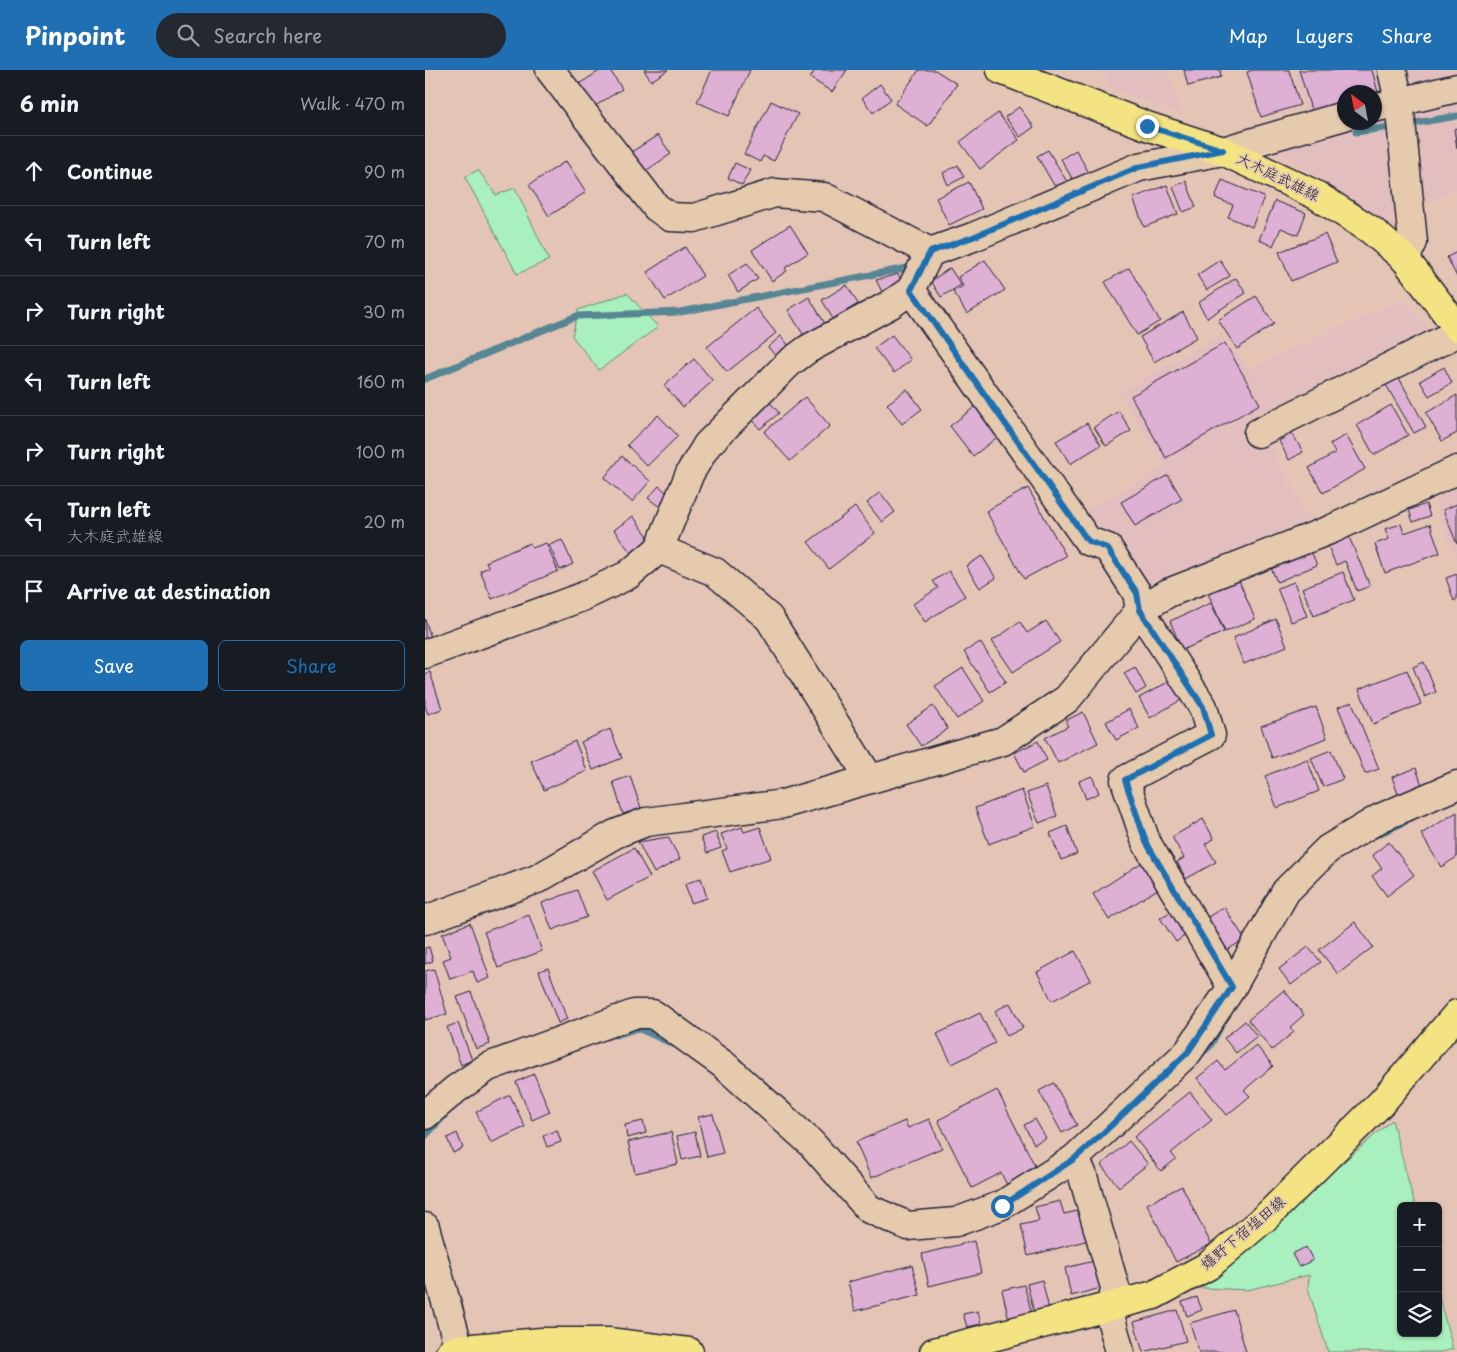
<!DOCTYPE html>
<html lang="en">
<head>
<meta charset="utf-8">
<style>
  :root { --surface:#171b24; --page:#242831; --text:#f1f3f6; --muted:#9ea1a6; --line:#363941; --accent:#1f6fb2 }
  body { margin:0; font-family:"Playpen Sans","Klee One",sans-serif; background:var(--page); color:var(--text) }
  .controls { position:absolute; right:15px; bottom:15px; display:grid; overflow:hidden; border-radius:8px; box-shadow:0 1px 4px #0004 }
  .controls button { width:45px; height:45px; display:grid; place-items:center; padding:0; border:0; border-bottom:1px solid var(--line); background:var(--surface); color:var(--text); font:25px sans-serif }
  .compass { position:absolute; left:912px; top:15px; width:45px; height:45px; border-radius:50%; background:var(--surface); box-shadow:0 1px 4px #0004; rotate:328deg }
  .stop { position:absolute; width:15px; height:15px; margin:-11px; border:4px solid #1f6fb2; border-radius:50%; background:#fff }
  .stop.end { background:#1f6fb2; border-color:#fff; box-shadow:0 1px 5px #0008 }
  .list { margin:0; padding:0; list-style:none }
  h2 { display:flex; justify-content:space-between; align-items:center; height:65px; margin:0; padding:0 20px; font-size:21px }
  h2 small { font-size:16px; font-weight:400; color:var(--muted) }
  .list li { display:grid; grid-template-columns:32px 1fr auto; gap:15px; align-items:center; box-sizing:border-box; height:70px; padding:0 20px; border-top:1px solid var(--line) }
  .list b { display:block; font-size:19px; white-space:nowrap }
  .list p { margin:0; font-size:16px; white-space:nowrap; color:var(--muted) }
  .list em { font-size:16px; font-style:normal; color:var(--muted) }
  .actions { display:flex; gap:10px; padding:15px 20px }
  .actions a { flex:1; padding:11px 0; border:1px solid var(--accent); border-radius:8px; text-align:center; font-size:18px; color:var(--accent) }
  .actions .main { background:var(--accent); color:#fff }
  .icon { flex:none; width:28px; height:28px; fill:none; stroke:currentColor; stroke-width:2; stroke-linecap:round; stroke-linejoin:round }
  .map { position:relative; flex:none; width:1032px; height:1282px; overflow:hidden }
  header { display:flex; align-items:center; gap:30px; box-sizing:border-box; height:70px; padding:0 25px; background:var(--accent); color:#fff }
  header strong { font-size:24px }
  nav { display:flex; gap:28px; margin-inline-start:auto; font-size:18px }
  .search { width:350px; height:45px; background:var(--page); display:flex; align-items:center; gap:12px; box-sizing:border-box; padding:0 18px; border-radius:28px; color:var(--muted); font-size:19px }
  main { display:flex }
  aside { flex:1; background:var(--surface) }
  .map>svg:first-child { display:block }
  .built { fill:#e2bfbe; fill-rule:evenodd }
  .green { fill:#a8f0bd; stroke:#65897c }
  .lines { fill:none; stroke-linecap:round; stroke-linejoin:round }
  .stream { stroke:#568694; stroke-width:7 }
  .building { fill:#deb0d3; stroke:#22223b }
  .minor-casing { stroke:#22223b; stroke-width:31 }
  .major-casing { stroke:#22223b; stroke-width:31 }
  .minor { stroke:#e5caad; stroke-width:28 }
  .major { stroke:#f4e382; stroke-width:28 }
  .route { stroke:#1f6fb2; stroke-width:6 }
  .labels { text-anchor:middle; stroke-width:4; stroke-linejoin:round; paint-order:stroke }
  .street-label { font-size:15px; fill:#22223b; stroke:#e5caad }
</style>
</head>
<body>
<header>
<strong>Pinpoint</strong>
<div class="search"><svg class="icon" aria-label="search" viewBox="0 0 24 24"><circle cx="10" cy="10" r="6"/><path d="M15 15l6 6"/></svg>Search here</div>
<nav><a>Map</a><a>Layers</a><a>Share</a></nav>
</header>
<main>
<aside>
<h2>6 min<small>Walk · 470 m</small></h2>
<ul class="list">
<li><svg class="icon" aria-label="ahead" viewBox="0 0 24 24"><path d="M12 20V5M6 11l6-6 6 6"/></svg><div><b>Continue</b></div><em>90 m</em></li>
<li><svg class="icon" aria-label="left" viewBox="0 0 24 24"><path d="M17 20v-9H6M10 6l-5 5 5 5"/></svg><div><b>Turn left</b></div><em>70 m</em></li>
<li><svg class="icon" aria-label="right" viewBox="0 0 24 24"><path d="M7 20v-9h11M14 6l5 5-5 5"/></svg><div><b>Turn right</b></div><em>30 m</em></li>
<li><svg class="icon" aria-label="left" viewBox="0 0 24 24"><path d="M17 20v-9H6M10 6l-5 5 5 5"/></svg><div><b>Turn left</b></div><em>160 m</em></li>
<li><svg class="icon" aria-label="right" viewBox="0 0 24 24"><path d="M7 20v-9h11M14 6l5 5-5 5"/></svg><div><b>Turn right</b></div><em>100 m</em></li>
<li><svg class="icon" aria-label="left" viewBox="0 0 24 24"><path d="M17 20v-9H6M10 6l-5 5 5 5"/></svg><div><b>Turn left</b><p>大木庭武雄線</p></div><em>20 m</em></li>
<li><svg class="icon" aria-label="arrive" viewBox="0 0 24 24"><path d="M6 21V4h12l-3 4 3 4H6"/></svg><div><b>Arrive at destination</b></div></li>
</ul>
<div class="actions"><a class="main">Save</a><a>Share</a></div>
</aside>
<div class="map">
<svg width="1032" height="1282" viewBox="0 0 1032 1282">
  <rect width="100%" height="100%" fill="#e4c5b5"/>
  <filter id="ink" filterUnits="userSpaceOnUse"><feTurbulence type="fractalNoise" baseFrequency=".02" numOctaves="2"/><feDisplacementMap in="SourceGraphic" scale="10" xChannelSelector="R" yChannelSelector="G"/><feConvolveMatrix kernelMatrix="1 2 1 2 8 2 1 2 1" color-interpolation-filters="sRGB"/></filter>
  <g filter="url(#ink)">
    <!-- built -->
    <g class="built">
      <path d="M677,0H744L758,46L684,18Z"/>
      <path d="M868,0H1032V119L995,138L979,165L860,86L812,67L881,43ZM919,22H949V52H919Z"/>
      <path d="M980,228L1022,282L844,367L887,459L706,536L656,444L740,395L693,322L797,264L824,299L895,265Z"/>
      <path d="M1032,410V490L1007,424Z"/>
    </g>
    <!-- green -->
    <g class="green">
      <path d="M53,100L71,125L90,118L124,190L92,204L40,107Z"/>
      <path d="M202,223L233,257L174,300L147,266L153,240Z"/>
      <path d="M967,1050L990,1136H976V1263H1013V1224L1028,1279L1016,1282H903L883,1218L884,1205L822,1220L760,1217L826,1179L877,1128Z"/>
    </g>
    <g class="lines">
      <!-- stream -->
      <g class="stream">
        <path d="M985,54L1032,46"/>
        <path d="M931,62L966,57"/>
        <path d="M0,309L152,246L255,242L482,198"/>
        <path d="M951,765L980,752"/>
        <path d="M191,965L213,958L248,974"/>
        <path d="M775,985L785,976L795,958"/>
        <path d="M0,1066L19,1046"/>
      </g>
    </g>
    <!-- building -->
    <g class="building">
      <path d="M176,0H185L197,19L169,37L154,14Z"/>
      <path d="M219,0H243L226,11Z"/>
      <path d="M287,0H325L304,46L272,32Z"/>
      <path d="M390,0H422L407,22L385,8Z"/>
      <path d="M494,0H510L532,14L503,56L470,34Z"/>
      <path d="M759,0H795L796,7L763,16Z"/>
      <path d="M828,0H864L875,35L836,47L822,2Z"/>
      <path d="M874,0H947L954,26L949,27V22H919V36L888,46Z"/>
      <path d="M455,14L466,29L448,43L437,28Z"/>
      <path d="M346,31L373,44L349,91L338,86L335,92L319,84Z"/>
      <path d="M594,37L609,57L595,67L580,47Z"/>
      <path d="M573,43L594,70L555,99L535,72Z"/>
      <path d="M1032,58V78L1029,59Z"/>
      <path d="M233,65L246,84L216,104L203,84Z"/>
      <path d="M623,80L644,115L633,122L612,86Z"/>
      <path d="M651,80L664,103L649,112L636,89Z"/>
      <path d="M141,91L161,122L124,146L104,115Z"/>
      <path d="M310,93L325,100L317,115L303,108Z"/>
      <path d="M533,95L539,107L523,115L518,103Z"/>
      <path d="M797,110L839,127L827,157L803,147L808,135L790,128Z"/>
      <path d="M761,111L771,137L758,142L748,117Z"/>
      <path d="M544,112L557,139L524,155L511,128Z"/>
      <path d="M742,115L753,144L719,157L708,128Z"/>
      <path d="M850,131L881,143L873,165L856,158L848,176L834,170Z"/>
      <path d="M365,155L383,183L360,198L362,201L347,211L327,180Z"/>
      <path d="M900,164L912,192L866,211L854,182Z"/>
      <path d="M260,177L278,206L240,230L222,202Z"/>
      <path d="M1032,182V207L1022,187Z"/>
      <path d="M560,190L580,220L542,244L528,222L538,216L533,207Z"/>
      <path d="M795,190L805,206L782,220L772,205Z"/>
      <path d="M322,193L333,209L313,222L303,205Z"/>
      <path d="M525,198L536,215L516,227L506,211Z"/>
      <path d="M704,198L735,251L712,265L680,212Z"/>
      <path d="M473,204L477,212L459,226L451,210Z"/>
      <path d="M811,208L821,223L782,248L773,233Z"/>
      <path d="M422,215L433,234L408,249L397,230Z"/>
      <path d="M831,226L849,254L812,279L793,250Z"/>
      <path d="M384,227L402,257L381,269L363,240Z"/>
      <path d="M331,238L351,263L302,302L282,277Z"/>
      <path d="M758,242L772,267L729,292L715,267Z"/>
      <path d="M467,265L486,290L469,303L449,278Z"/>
      <path d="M356,266L366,278L353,289L343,277Z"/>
      <path d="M800,273L835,334L741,388L706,326Z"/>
      <path d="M269,289L288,311L258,337L239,315Z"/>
      <path d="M1019,297L1027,313L1004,326L995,311Z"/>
      <path d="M974,308L1001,357L989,363L961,315Z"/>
      <path d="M482,319L497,339L477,354L462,334Z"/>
      <path d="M1032,325V363L1017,371L1001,343Z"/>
      <path d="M380,327L405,356L365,391L339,362Z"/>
      <path d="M343,330L354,343L335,359L324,347Z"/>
      <path d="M556,332L579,362L548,386L525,356Z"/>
      <path d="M966,335L983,365L949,385L932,355Z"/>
      <path d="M694,341L706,361L681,376L669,357Z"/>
      <path d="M233,345L253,366L222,396L202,375Z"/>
      <path d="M662,353L676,375L645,394L631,371Z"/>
      <path d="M867,363L878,382L864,390L854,371Z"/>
      <path d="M921,365L940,399L898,423L884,398L910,383L905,374Z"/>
      <path d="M197,386L225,411L207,432L179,408Z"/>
      <path d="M743,405L757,429L710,456L696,432Z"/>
      <path d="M234,416L246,426L236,438L223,428Z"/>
      <path d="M603,418L641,486L599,509L561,441Z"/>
      <path d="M455,422L470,442L457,452L442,433Z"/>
      <path d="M1001,434L1005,446L988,452L984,440Z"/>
      <path d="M1032,434V474L1018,440Z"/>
      <path d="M430,437L450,463L404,499L383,472Z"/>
      <path d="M208,446L225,469L206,483L189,460Z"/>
      <path d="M976,454L979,463L1005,454L1015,483L960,503L950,474L964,469L960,459Z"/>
      <path d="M924,467L945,516L932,521L920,491L911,495L903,476Z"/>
      <path d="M137,470L148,494L135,500L124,475Z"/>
      <path d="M105,473L107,478L121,473L133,501L67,529L55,501L64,497L61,492Z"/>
      <path d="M886,481L892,495L852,512L846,498Z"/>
      <path d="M557,486L571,508L555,518L541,496Z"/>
      <path d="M524,501L540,526L500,552L488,534L513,518L508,511Z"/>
      <path d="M918,502L929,530L889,546L877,518Z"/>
      <path d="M1032,504V529L1029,531L1021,508Z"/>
      <path d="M813,508L830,549L800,562L782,521Z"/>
      <path d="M869,512L882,546L866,552L852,518Z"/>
      <path d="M786,533L799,562L757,580L745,551Z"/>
      <path d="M0,549L7,571L0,573Z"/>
      <path d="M851,549L862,576L819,594L808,568Z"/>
      <path d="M621,551L635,572L588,602L567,571L595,552L602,563Z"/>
      <path d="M555,572L581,612L565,622L539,582Z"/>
      <path d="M999,592L1011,622L1000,627L988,597Z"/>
      <path d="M710,597L721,618L711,624L699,603Z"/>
      <path d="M538,598L559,631L532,649L510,616Z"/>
      <path d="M982,600L996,634L948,654L934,619Z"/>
      <path d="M5,602L17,639L3,644L0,636V604Z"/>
      <path d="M750,608L761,627L725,648L714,628Z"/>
      <path d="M927,632L954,699L940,704L913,637Z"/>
      <path d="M508,636L523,659L496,676L481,654Z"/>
      <path d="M891,637L902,668L847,688L836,656Z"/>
      <path d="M704,639L714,658L691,670L681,652Z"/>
      <path d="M658,642L673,673L633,693L620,668L643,656L640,651Z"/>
      <path d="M185,659L197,688L168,700L156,672Z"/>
      <path d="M150,671L162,701L119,720L106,691Z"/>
      <path d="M613,671L622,690L599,702L589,683Z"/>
      <path d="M906,680L918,709L898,717L886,688Z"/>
      <path d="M882,689L894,721L852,738L840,706Z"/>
      <path d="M991,698L998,718L974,727L967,707Z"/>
      <path d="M205,706L216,738L198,744L188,712Z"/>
      <path d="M667,706L674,723L661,729L654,711Z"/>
      <path d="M621,716L632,746L614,753L602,723Z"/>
      <path d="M597,720L610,756L564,774L550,738Z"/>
      <path d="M1032,742V787L1016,797L996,764Z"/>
      <path d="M778,749L789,769L780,774L791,792L761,809L752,792L759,788L747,767Z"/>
      <path d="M642,756L652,784L636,790L625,763Z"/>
      <path d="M317,757L319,762L335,757L346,788L305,802L297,781L302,779L296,764Z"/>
      <path d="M291,762L296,778L282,783L276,767Z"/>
      <path d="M243,767L255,789L229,803L213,772Z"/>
      <path d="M964,772L989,805L962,826L947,806L957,798L947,785Z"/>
      <path d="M209,778L225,807L182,830L167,801Z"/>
      <path d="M719,791L736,817L684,850L668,824Z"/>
      <path d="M276,808L282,828L266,833L260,814Z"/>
      <path d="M152,820L162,847L127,860L117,833Z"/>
      <path d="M799,837L820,869L799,882L778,850Z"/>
      <path d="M750,839L765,862L751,872L735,848Z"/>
      <path d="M104,845L117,881L73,898L59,862Z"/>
      <path d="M930,852L948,877L913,904L894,880Z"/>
      <path d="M45,853L65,908L52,913L48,901L25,909L18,890L26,887L17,864Z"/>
      <path d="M4,877L8,891L0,894V878Z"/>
      <path d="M883,877L896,892L866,915L854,899Z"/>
      <path d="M650,881L666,910L627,931L612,902Z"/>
      <path d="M123,898L142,949L133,953L114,901Z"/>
      <path d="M9,899L22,944L0,950V901Z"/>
      <path d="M859,920L879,945L865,957L869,962L847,980L823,950Z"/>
      <path d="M46,922L65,974L51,979L32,927Z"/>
      <path d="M585,933L598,958L582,966L570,941Z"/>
      <path d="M555,943L570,973L527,994L512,964Z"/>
      <path d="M820,951L832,966L811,983L799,968Z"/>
      <path d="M33,953L47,990L36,995L22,957Z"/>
      <path d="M831,975L848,996L819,1020L825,1026L802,1045L772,1008L793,991L800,1000Z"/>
      <path d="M109,1004L125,1042L107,1050L91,1012Z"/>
      <path d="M629,1013L652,1055L637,1063L614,1021Z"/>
      <path d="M572,1020L613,1102L583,1117L576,1103L547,1118L513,1050Z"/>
      <path d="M765,1022L787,1050L746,1083L751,1089L736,1101L709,1067Z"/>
      <path d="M85,1025L100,1057L66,1073L51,1042Z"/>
      <path d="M288,1044L298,1083L282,1087L273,1047Z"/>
      <path d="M504,1049L517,1078L446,1108L431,1072L480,1051L483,1058Z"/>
      <path d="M610,1049L621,1068L609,1074L599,1055Z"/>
      <path d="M218,1051L221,1063L202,1068L200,1055Z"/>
      <path d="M132,1060L136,1072L122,1077L118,1066Z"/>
      <path d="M246,1062L253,1094L210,1103L203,1072Z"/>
      <path d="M270,1062L275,1086L257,1090L252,1066Z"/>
      <path d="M32,1063L38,1078L28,1083L22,1068Z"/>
      <path d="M704,1071L723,1094L694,1117L676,1095Z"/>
      <path d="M757,1116L786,1174L751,1192L722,1134Z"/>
      <path d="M635,1131L639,1144L657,1140L664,1170L603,1186L596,1155L614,1151L610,1137Z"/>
      <path d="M549,1171L556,1203L504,1216L497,1184Z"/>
      <path d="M881,1177L888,1190L874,1197L867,1184Z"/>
      <path d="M669,1191L676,1218L646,1226L640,1198Z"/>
      <path d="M487,1195L495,1225L430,1241L423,1212Z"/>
      <path d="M617,1210L624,1239L609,1242L602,1214Z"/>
      <path d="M599,1215L607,1244L584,1250L577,1220Z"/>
      <path d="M772,1227L777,1240L762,1246L757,1232Z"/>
      <path d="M752,1240L761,1271L718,1282L709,1252Z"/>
      <path d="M809,1240L821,1282H774L765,1253Z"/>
      <path d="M553,1241L556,1254L542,1257L538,1244Z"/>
    </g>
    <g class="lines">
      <defs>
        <g id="minor">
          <path d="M125,0L231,137L245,147L269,148L350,123L399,127L505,182"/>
          <path d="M967,0L974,31L988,172L980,189"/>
          <path d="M949,38L1032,18"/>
          <path d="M486,220L663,471L683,478L712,523L715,540L778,637L786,665L700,710L721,772L807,917"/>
          <path d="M833,363L1032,263"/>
          <path d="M234,479L290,502L344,548L445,709"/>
          <path d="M0,584L157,527L203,505L234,479L265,403L282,375L364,293L383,279L466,234L486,220L505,182L548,167L714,97L798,81L919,46"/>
          <path d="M0,850L112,809L190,764L221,752L358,734L578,671L642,629L715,540L743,523L907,459L1032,400"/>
          <path d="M0,1045L31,1019L63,997L209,944H228L299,995L386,1073L444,1139L483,1156L531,1152L577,1135L649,1089L763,982L807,917L861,821L903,779L955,748L1032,715"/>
          <path d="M649,1089L657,1103L691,1221L683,1238L695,1282"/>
          <path d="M0,1157L35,1282"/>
        </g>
        <g id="major">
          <path d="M576,0L722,56L798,81L891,125L946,160L980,189L1032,257"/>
          <path d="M25,1282L35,1279L117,1272H183L264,1282"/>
          <path d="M509,1282L729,1225L783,1196L843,1145L957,1032L1032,944"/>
        </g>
      </defs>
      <!-- minor casing -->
      <use href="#minor" class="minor-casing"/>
      <!-- major casing -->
      <use href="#major" class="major-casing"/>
      <!-- minor -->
      <use href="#minor" class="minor"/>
      <!-- major -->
      <use href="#major" class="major"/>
    </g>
  </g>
  <g class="lines" filter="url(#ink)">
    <!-- route -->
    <path class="route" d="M577,1136L649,1089L675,1066L763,982L807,917L721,772L700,710L786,665L778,637L715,540L712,523L682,478L663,471L486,220L505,182L548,167L714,97L798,80L722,56"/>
  </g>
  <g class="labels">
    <!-- street labels -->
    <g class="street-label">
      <text transform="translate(853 107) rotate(26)" y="5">大木庭武雄線</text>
      <text transform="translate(818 1163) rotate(-40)" y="5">嬉野下宿塩田線</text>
    </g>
  </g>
</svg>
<div class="controls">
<button>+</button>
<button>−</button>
<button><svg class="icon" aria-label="layers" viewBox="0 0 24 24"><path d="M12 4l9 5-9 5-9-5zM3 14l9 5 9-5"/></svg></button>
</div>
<svg class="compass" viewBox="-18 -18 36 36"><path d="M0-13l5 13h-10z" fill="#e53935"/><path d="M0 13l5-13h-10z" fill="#9ea1a6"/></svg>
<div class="stop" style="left:577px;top:1136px"></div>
<div class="stop end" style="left:722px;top:56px"></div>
</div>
</main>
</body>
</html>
